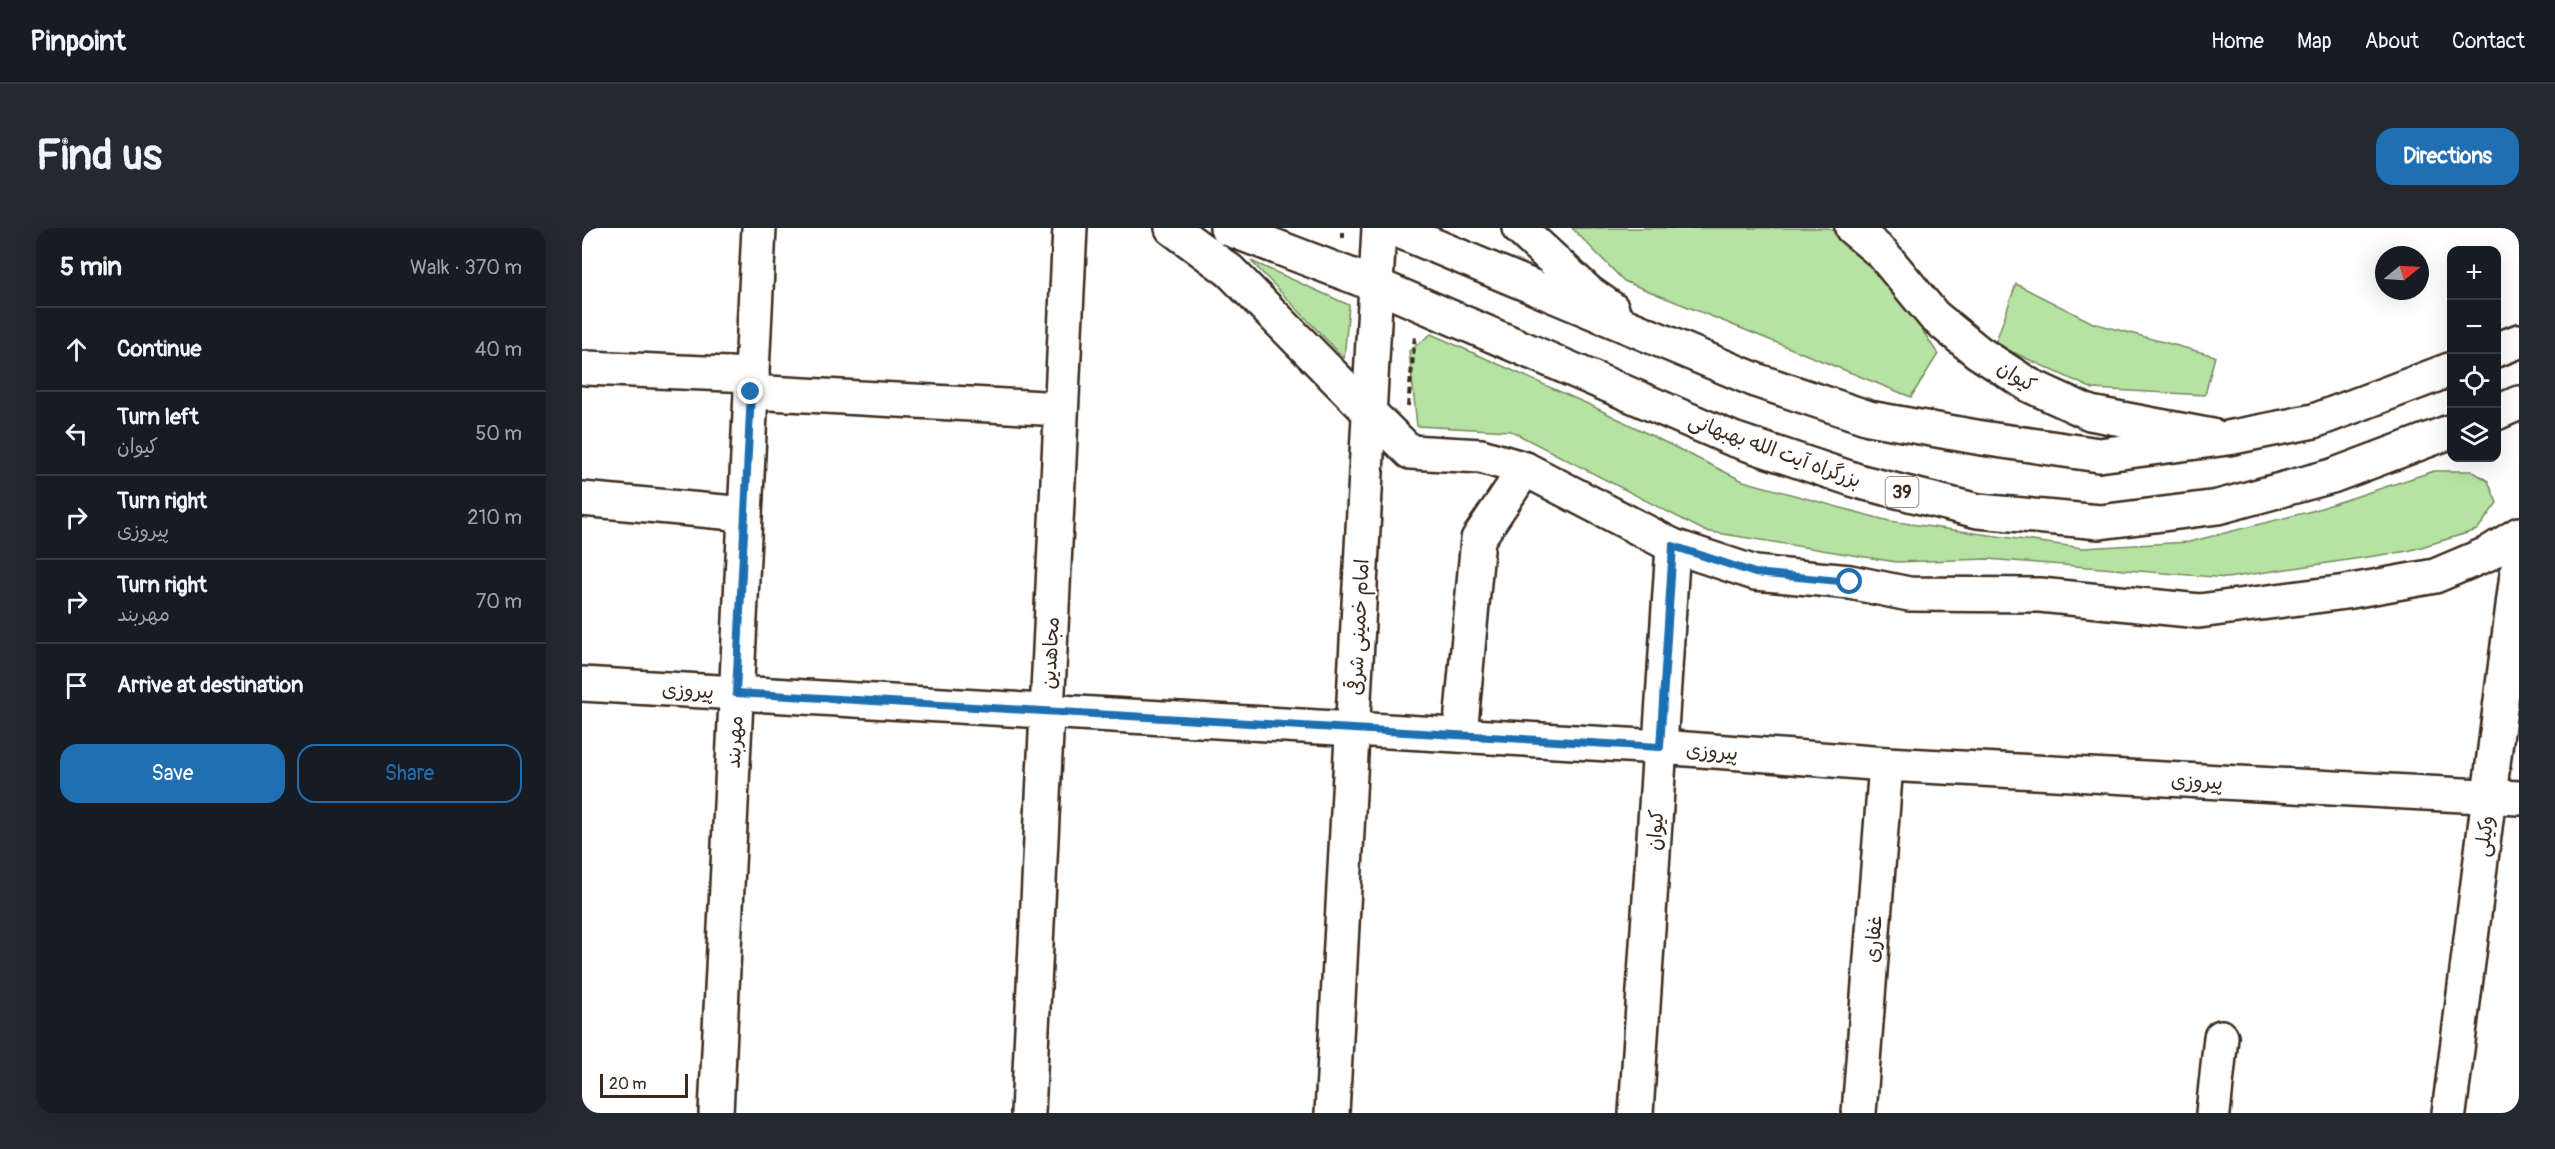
<!DOCTYPE html>
<html lang="en">
<head>
<meta charset="utf-8">
<style>
  :root { --surface:#171b24; --page:#242831; --text:#f1f3f6; --muted:#9ea1a6; --line:#363941; --accent:#1f6fb2 }
  body { margin:0; font-family:Pangolin,"Playpen Sans Arabic",sans-serif; background:var(--page); color:var(--text) }
  .controls { position:absolute; right:18px; top:18px; display:grid; overflow:hidden; border-radius:12px; box-shadow:0 6px 24px #0002 }
  .controls button { width:54px; height:54px; display:grid; place-items:center; padding:0; border:0; border-bottom:2px solid var(--line); background:var(--surface); color:var(--text); font:30px sans-serif }
  .compass { position:absolute; left:1793px; top:18px; width:54px; height:54px; border-radius:50%; background:var(--surface); box-shadow:0 6px 24px #0002; rotate:72deg }
  .scale { position:absolute; left:18px; bottom:15px; width:88px; box-sizing:border-box; padding-left:6px; border:3px solid #3b2a1e; border-top:0; font-size:16px; line-height:21px; white-space:nowrap; color:#3b2a1e; -webkit-text-stroke:4px #fff; paint-order:stroke }
  .stop { position:absolute; width:18px; height:18px; margin:-14px; border:4px solid #1f6fb2; border-radius:50%; background:#fff }
  .stop.end { background:#1f6fb2; border-color:#fff; box-shadow:0 2px 6px #0008 }
  .list { margin:0; padding:0; list-style:none }
  h2 { display:flex; justify-content:space-between; align-items:center; height:78px; margin:0; padding:0 24px; font-size:26px }
  h2 small { font-size:20px; font-weight:400; color:var(--muted) }
  .list li { display:grid; grid-template-columns:39px 1fr auto; gap:18px; align-items:center; box-sizing:border-box; height:84px; padding:0 24px; border-top:2px solid var(--line) }
  .list b { display:block; font-size:22px; white-space:nowrap }
  .list p { margin:0; font-size:20px; white-space:nowrap; color:var(--muted) }
  .list em { font-size:20px; font-style:normal; color:var(--muted) }
  .actions { display:flex; gap:12px; padding:18px 24px }
  .actions a { flex:1; padding:14px 0; border:2px solid var(--accent); border-radius:18px; text-align:center; font-size:21px; color:var(--accent) }
  .actions .main { background:var(--accent); color:#fff }
  .icon { flex:none; width:33px; height:33px; fill:none; stroke:currentColor; stroke-width:2; stroke-linecap:round; stroke-linejoin:round }
  .map { position:relative; flex:none; width:1937px; height:885px; overflow:hidden; border-radius:18px }
  header { display:flex; align-items:center; gap:36px; box-sizing:border-box; height:84px; padding:0 30px; background:var(--surface); border-bottom:2px solid var(--line) }
  header strong { font-size:28px }
  nav { display:flex; gap:33px; margin-inline-start:auto; font-size:21px }
  .intro { display:flex; align-items:center; justify-content:space-between; box-sizing:border-box; height:144px; padding:0 36px }
  h1 { margin:0; font-size:42px }
  .button { padding:15px 27px; border-radius:18px; background:var(--accent); color:#fff; font-size:21px; font-weight:700 }
  main { display:flex; gap:36px; padding:0 36px }
  aside { flex:1; background:var(--surface); border-radius:18px; box-shadow:0 6px 24px #0002 }
  .map>svg:first-child { display:block }
  .green { fill:#b5e3a1; stroke:#788660; stroke-width:1.5 }
  .lines { fill:none; stroke-linecap:round; stroke-linejoin:round }
  .minor-casing { stroke:#3b2a1e; stroke-width:38 }
  .major-casing { stroke:#3b2a1e; stroke-width:38 }
  .highway-casing { stroke:#3b2a1e; stroke-width:38 }
  .path { stroke:#3b2a1e; stroke-width:4; stroke-dasharray:6 4.5; stroke-linecap:butt }
  .minor { stroke:#fff; stroke-width:33 }
  .major { stroke:#fff; stroke-width:33 }
  .highway { stroke:#fff; stroke-width:33 }
  .route { stroke:#1f6fb2; stroke-width:8 }
  .labels { text-anchor:middle; stroke-width:4.5; stroke-linejoin:round; paint-order:stroke }
  .shield { fill:#fff; stroke:#766a62; stroke-width:1.5 }
  .shield-label { font-size:18px; font-weight:bold; fill:#3b2a1e }
  .street-label { font-size:20px; fill:#3b2a1e; stroke:#fff }
</style>
</head>
<body>
<header>
<strong>Pinpoint</strong>
<nav><a>Home</a><a>Map</a><a>About</a><a>Contact</a></nav>
</header>
<div class="intro"><h1>Find us</h1><a class="button">Directions</a></div>
<main>
<aside>
<h2>5 min<small>Walk · 370 m</small></h2>
<ul class="list">
<li><svg class="icon" aria-label="ahead" viewBox="0 0 24 24"><path d="M12 20V5M6 11l6-6 6 6"/></svg><div><b>Continue</b></div><em>40 m</em></li>
<li><svg class="icon" aria-label="left" viewBox="0 0 24 24"><path d="M17 20v-9H6M10 6l-5 5 5 5"/></svg><div><b>Turn left</b><p>کیوان</p></div><em>50 m</em></li>
<li><svg class="icon" aria-label="right" viewBox="0 0 24 24"><path d="M7 20v-9h11M14 6l5 5-5 5"/></svg><div><b>Turn right</b><p>پیروزی</p></div><em>210 m</em></li>
<li><svg class="icon" aria-label="right" viewBox="0 0 24 24"><path d="M7 20v-9h11M14 6l5 5-5 5"/></svg><div><b>Turn right</b><p>مهربند</p></div><em>70 m</em></li>
<li><svg class="icon" aria-label="arrive" viewBox="0 0 24 24"><path d="M6 21V4h12l-3 4 3 4H6"/></svg><div><b>Arrive at destination</b></div></li>
</ul>
<div class="actions"><a class="main">Save</a><a>Share</a></div>
</aside>
<div class="map">
<svg width="1937" height="885" viewBox="0 0 1937 885">
  <rect width="100%" height="100%" fill="#fff"/>
  <filter id="ink" filterUnits="userSpaceOnUse"><feTurbulence type="fractalNoise" baseFrequency=".0167" numOctaves="2"/><feDisplacementMap in="SourceGraphic" scale="12" xChannelSelector="R" yChannelSelector="G"/><feConvolveMatrix kernelMatrix="1 2 1 2 8 2 1 2 1" color-interpolation-filters="sRGB"/></filter>
  <g filter="url(#ink)">
    <!-- green -->
    <g class="green">
      <path d="M990,0H1247L1287,27L1312,59L1356,126L1329,169L1042,53Z"/>
      <path d="M669,33L767,77L762,131V130Z"/>
      <path d="M1434,56L1511,95L1633,128L1623,167L1511,161L1413,116Z"/>
      <path d="M849,106L1010,178L1161,253L1307,293L1501,320L1607,314L1730,283L1852,243H1890L1906,253L1915,275L1895,302L1826,323L1645,350L1405,331L1314,334L1123,303L929,203L835,198L827,123Z"/>
    </g>
    <g class="lines">
      <defs>
        <g id="minor">
          <path d="M1270,0L1300,25L1352,88L1396,124L1447,157L1508,185L1630,208"/>
          <path d="M4,140L170,147"/>
          <path d="M169,164L479,181"/>
          <path d="M787,184L828,224L899,228L943,241L1091,318L1173,345L1268,354L1327,366L1458,367L1617,383L1764,364L1853,348L1905,326L1937,306"/>
          <path d="M0,271L163,286"/>
          <path d="M0,456L1078,519L1304,536L1937,570"/>
          <path d="M878,507L896,311L943,241"/>
          <path d="M134,885L177,0"/>
          <path d="M446,885L488,0"/>
          <path d="M1054,885L1091,318"/>
          <path d="M1277,885L1304,536"/>
          <path d="M1631,885L1639,809"/>
          <path d="M1867,885L1937,330"/>
        </g>
        <path id="major" d="M750,885L797,0"/>
        <g id="highway">
          <path d="M590,0L648,43L787,184"/>
          <path d="M645,0L794,57L1151,211L1279,254L1396,283L1518,294L1636,279L1750,248L1870,203"/>
          <path d="M810,0L1176,153L1287,190L1400,210L1517,227L1646,210L1732,193L1870,141"/>
          <path d="M937,0L1006,64L1030,81"/>
          <path d="M1914,122L1937,113"/>
          <path d="M1914,185L1937,175"/>
        </g>
      </defs>
      <!-- minor casing -->
      <use href="#minor" class="minor-casing"/>
      <!-- major casing -->
      <use href="#major" class="major-casing"/>
      <!-- highway casing -->
      <use href="#highway" class="highway-casing"/>
      <!-- path -->
      <g class="path">
        <path d="M761,10V0"/>
        <path d="M826,178L833,108"/>
      </g>
      <!-- minor -->
      <use href="#minor" class="minor"/>
      <!-- major -->
      <use href="#major" class="major"/>
      <!-- highway -->
      <use href="#highway" class="highway"/>
    </g>
  </g>
  <g class="lines" filter="url(#ink)">
    <!-- route -->
    <path class="route" d="M169,164L154,465L1078,519L1091,318L1173,345L1268,354"/>
  </g>
  <g class="labels">
    <!-- shield labels -->
    <rect class="shield" x="1303.5" y="249" width="33" height="30" rx="4.5"/>
    <g class="shield-label">
      <text x="1320" y="270">39</text>
    </g>
    <!-- street labels -->
    <g class="street-label">
      <text transform="translate(1435 148) rotate(31)" y="7">کیوان</text>
      <text transform="translate(1193 222) rotate(20)" y="7">بزرگراه آیت الله بهبهانی</text>
      <text transform="translate(776 399) rotate(-87)" y="7">امام خمینی شرقی</text>
      <text transform="translate(468 425) rotate(-87)" y="7">مجاهدین</text>
      <text transform="translate(106 462) rotate(3)" y="7">پیروزی</text>
      <text transform="translate(152 514) rotate(-87)" y="7">مهربند</text>
      <text transform="translate(1130 523) rotate(4)" y="7">پیروزی</text>
      <text transform="translate(1615 553) rotate(3)" y="7">پیروزی</text>
      <text transform="translate(1073 602) rotate(-86)" y="7">کیوان</text>
      <text transform="translate(1902 608) rotate(-83)" y="7">وکیلی</text>
      <text transform="translate(1291 711) rotate(-86)" y="7">غفاری</text>
    </g>
  </g>
</svg>
<div class="controls">
<button>+</button>
<button>−</button>
<button><svg class="icon" aria-label="locate" viewBox="0 0 24 24"><circle cx="12" cy="12" r="6"/><path d="M12 2v4M12 18v4M2 12h4M18 12h4"/></svg></button>
<button><svg class="icon" aria-label="layers" viewBox="0 0 24 24"><path d="M12 4l9 5-9 5-9-5zM3 14l9 5 9-5"/></svg></button>
</div>
<svg class="compass" viewBox="-18 -18 36 36"><path d="M0-13l5 13h-10z" fill="#e53935"/><path d="M0 13l5-13h-10z" fill="#9ea1a6"/></svg>
<div class="scale">20 m</div>
<div class="stop" style="left:1268px;top:354px"></div>
<div class="stop end" style="left:169px;top:164px"></div>
</div>
</main>
</body>
</html>
